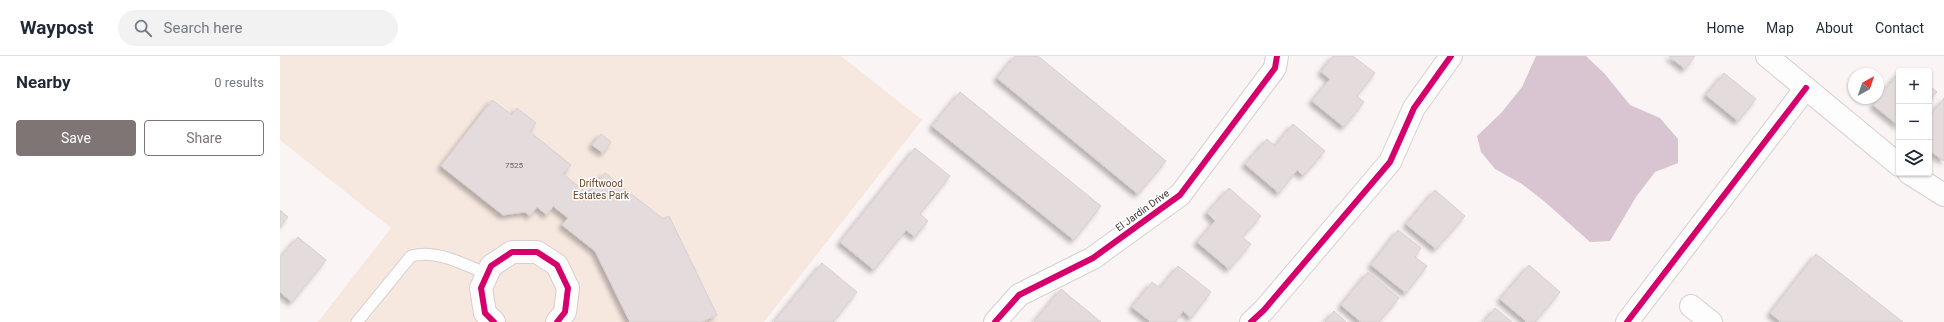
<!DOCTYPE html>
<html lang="en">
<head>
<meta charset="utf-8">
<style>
  :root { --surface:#fff; --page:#f2f2f3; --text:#1f2937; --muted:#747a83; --line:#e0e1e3; --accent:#807575 }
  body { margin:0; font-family:Roboto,sans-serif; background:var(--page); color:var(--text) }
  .controls { position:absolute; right:12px; top:12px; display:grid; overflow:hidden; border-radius:4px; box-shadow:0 1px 3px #0004 }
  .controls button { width:36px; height:36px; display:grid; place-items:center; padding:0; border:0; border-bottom:1px solid var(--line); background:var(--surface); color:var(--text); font:20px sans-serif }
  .compass { position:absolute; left:1568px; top:12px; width:36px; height:36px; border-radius:50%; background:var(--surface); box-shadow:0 1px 3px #0004; rotate:40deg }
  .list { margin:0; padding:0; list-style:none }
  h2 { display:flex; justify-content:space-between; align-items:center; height:52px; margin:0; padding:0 16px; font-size:17px }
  h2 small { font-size:13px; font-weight:400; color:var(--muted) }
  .actions { display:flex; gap:8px; padding:12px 16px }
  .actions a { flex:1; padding:9px 0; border:1px solid var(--accent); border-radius:4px; text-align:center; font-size:14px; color:var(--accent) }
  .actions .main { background:var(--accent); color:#fff }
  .icon { flex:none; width:22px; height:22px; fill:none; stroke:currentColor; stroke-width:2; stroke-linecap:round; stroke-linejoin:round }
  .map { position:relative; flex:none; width:1664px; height:266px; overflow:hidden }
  header { display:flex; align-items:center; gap:24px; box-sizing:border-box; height:56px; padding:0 20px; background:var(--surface); border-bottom:1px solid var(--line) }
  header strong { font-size:19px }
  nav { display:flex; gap:22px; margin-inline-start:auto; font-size:14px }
  .search { width:280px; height:36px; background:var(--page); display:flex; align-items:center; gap:10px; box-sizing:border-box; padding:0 14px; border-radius:22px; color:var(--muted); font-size:15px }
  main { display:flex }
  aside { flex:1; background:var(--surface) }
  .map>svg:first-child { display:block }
  .green { fill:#f6e7df }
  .water { fill:#d9c4d2 }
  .building { fill:#e4dbdd; stroke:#d8cfd1; filter:url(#shadow) }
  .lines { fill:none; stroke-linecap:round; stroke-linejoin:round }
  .lane-casing { stroke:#d8cfcf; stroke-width:13 }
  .street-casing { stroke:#d8cfcf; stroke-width:24 }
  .lane { stroke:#fefdfd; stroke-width:11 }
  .street { stroke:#fefdfd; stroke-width:22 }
  .cycleway-casing { stroke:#fff; stroke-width:8 }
  .cycleway { stroke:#d6006c; stroke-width:6 }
  .labels { text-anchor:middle; stroke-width:3; stroke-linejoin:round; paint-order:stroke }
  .number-label { font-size:8px; fill:#6a5e5f }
  .park-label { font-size:10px; fill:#6b4322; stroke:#fff }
  .street-label { font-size:10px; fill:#3d3131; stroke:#fff }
</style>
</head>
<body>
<header>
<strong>Waypost</strong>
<div class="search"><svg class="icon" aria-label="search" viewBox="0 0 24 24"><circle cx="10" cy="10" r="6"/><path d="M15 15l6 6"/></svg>Search here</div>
<nav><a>Home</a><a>Map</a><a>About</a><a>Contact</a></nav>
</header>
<main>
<aside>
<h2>Nearby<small>0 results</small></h2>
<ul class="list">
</ul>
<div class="actions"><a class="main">Save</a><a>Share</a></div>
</aside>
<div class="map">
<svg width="1664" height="266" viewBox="0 0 1664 266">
  <defs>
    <filter id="shadow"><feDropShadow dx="-3.5" dy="3.5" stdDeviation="2" flood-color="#0004"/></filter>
  </defs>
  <rect width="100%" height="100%" fill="#fbf4f4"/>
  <!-- green -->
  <path class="green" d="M0,0H561L642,64L484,266H38L111,172L0,84Z"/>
  <!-- water -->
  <path class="water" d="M1256,0H1306L1324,17L1350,49L1380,62L1398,83V107L1375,116L1356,141L1330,185L1310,186L1265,146L1242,128L1215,113L1201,96L1197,80L1222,56L1242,31Z"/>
  <!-- building -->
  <g class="building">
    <path d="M735,0H758L886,105L858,138L717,22Z"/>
    <path d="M1053,0H1073L1095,17L1077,40L1084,46L1064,71L1032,45L1050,23L1041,16Z"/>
    <path d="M1389,0H1415L1405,13Z"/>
    <path d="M1619,16V70L1593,49Z"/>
    <path d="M1444,17L1476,43L1458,65L1426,39Z"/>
    <path d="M1649,29L1657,36L1649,45Z"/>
    <path d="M680,36L821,150L794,184L652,70Z"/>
    <path d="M1664,42V105L1649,94V61Z"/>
    <path d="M212,44L232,59L237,52L256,67L250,76L291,109L283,118L308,138L325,117L383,163L389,160L437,259L422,266H350L315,195L282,169L288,162L273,150L267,159L257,151L250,160L245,156L223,159L161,110Z"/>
    <path d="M1013,68L1045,95L1023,120L1017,114L999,137L965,108L987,83L995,90Z"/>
    <path d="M321,78L331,86L323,97L312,89Z"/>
    <path d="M635,92L670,120L640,158L648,165L635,181L626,174L594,214L560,186Z"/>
    <path d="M949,132L981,160L962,181L971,188L949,213L917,186L935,165L927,157Z"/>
    <path d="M1155,134L1185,160L1156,193L1126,168Z"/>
    <path d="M0,154L8,161L0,171Z"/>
    <path d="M1118,174L1141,192L1135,201L1147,210L1126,237L1091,209Z"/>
    <path d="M18,181L46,204L12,246L0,236V202Z"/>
    <path d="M1536,198L1623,266H1501L1490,257Z"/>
    <path d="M542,207L577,236L553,266H494Z"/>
    <path d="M1249,209L1280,236L1255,266H1247L1220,243Z"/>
    <path d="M898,210L931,236L911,262L903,255L895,266H871L852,251L872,226L880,232Z"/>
    <path d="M1088,216L1119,242L1099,266H1081L1061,249Z"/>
    <path d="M781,233L821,266H754Z"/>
    <path d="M1215,252L1232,266H1204Z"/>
    <path d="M1054,255L1066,266H1045Z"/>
  </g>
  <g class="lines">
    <defs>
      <path id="lane" d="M77,266L131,200C158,193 184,209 208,218"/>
      <g id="street">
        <path d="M1487,0L1619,109"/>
        <path d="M1629,117L1664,139"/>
        <path d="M1411,250L1431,266"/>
        <path d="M214,266L205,257L201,232L211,210L232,196H257L277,209L288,232L285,256L277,266"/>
        <path d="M715,266L739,239L813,202L900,139L995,12L997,0"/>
        <path d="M971,266L984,254L1110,106L1134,52L1171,0"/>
        <path d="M1347,266L1526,32"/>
      </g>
    </defs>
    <!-- lane casing -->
    <use href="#lane" class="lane-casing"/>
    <!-- street casing -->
    <use href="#street" class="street-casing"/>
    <!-- lane -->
    <use href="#lane" class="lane"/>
    <!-- street -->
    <use href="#street" class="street"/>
    <defs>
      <g id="cycleway">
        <path d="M214,266L205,257L201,232L211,210L232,196H257L277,209L288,232L285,256L277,266"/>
        <path d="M715,266L739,239L813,202L900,139L995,12L997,0"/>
        <path d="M971,266L984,254L1110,106L1134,52L1171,0"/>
        <path d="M1347,266L1526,32"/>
      </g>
    </defs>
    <!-- cycleway casing -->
    <use href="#cycleway" class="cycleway-casing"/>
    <!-- cycleway -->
    <use href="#cycleway" class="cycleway"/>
  </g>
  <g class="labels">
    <!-- number labels -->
    <g class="number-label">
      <text x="234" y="112">7525</text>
    </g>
    <!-- park labels -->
    <g class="park-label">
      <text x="321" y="131">Driftwood<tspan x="321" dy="12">Estates Park</tspan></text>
    </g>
    <!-- street labels -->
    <g class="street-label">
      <text transform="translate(862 154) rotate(-36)" y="4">El Jardin Drive</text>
    </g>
  </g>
</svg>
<div class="controls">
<button>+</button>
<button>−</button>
<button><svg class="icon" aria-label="layers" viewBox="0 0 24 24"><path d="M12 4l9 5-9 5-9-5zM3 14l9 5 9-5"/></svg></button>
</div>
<svg class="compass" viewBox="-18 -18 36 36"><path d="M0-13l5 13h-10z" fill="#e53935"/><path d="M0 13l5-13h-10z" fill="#747a83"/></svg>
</div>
</main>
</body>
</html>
